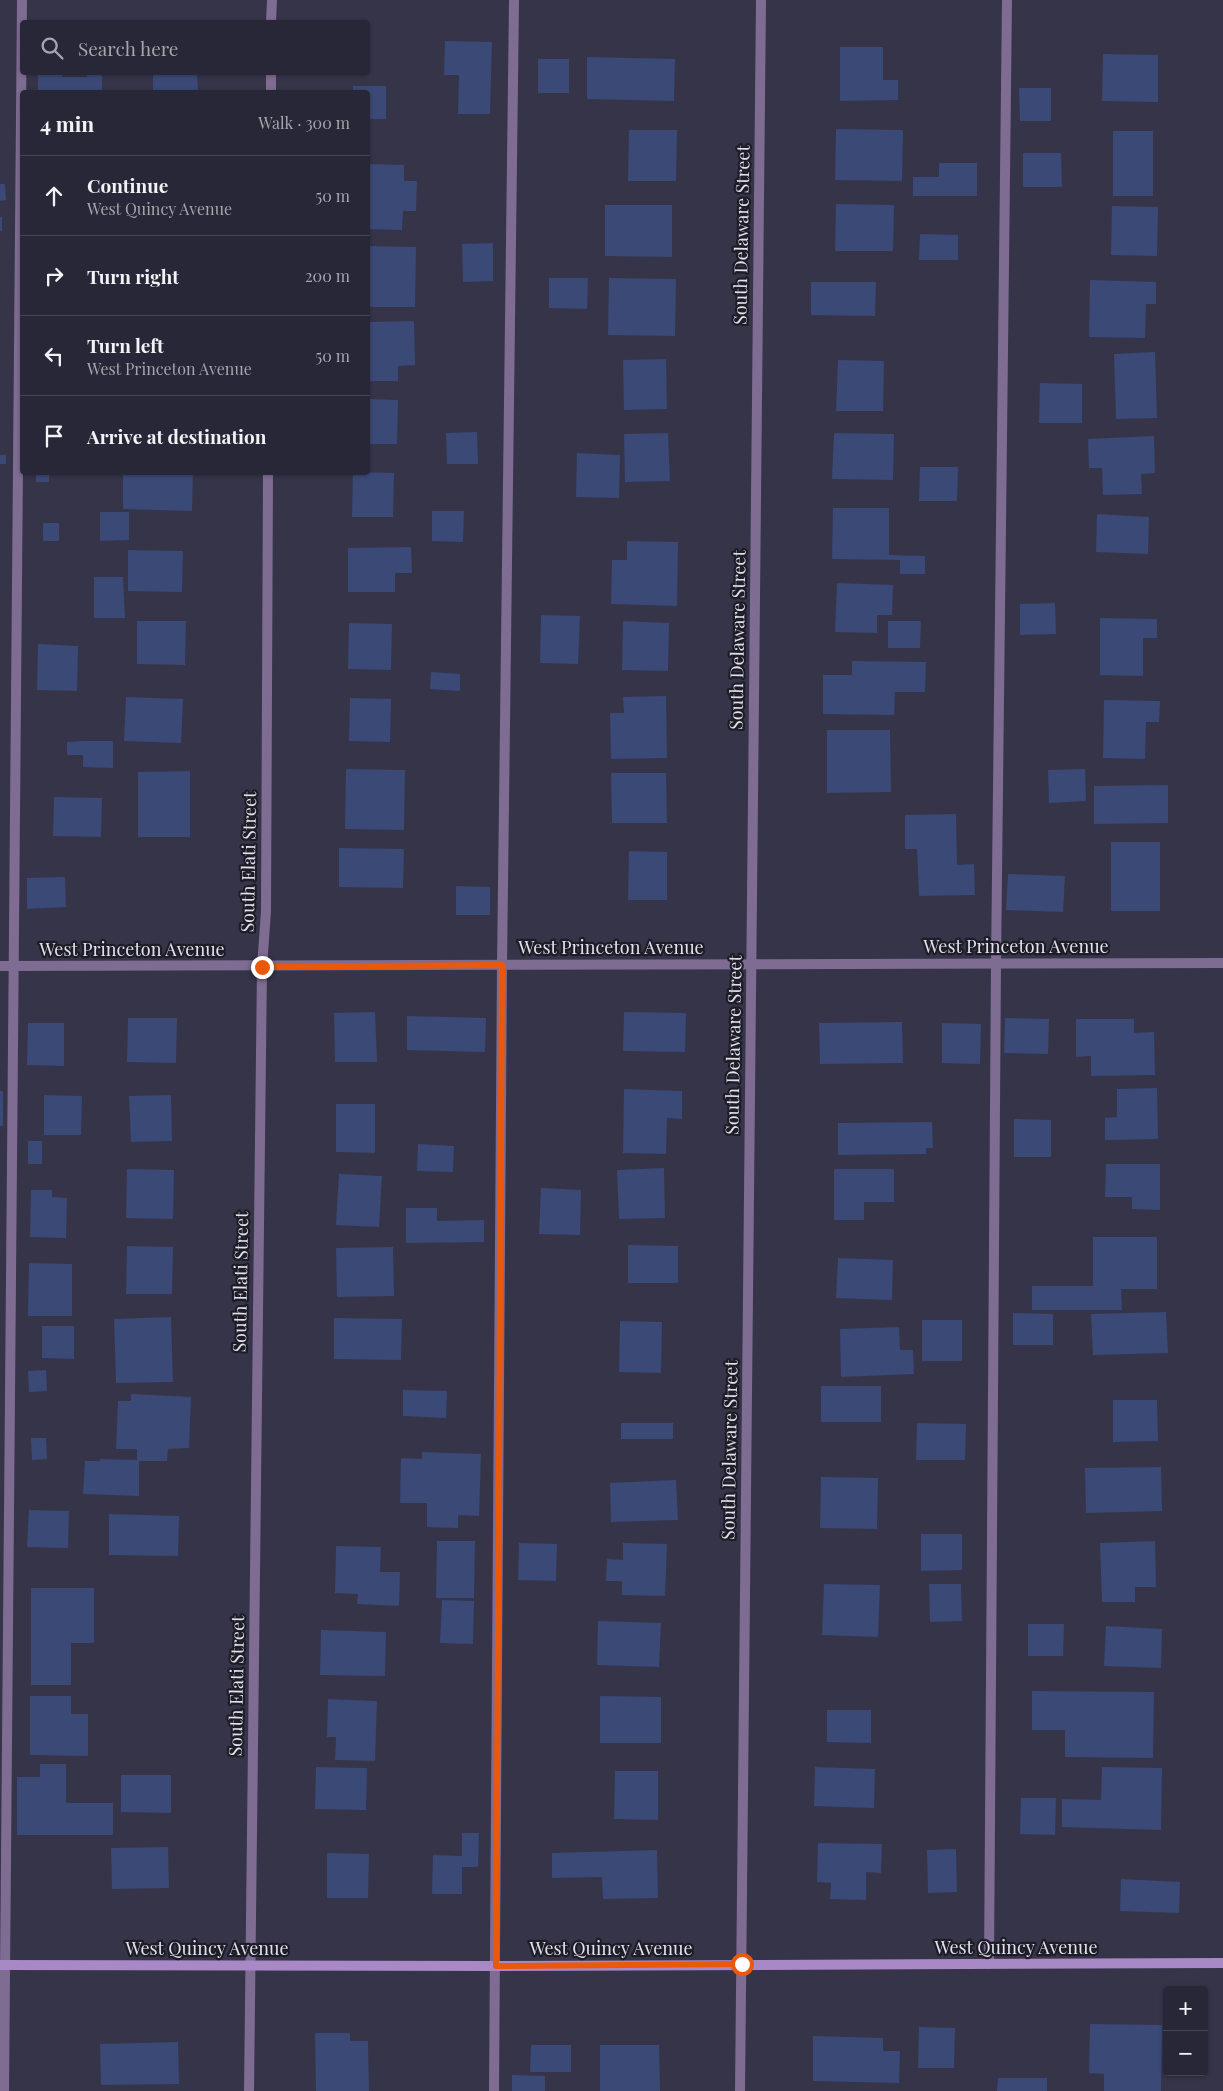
<!DOCTYPE html>
<html lang="en">
<head>
<meta charset="utf-8">
<style>
  :root { --surface:#282737; --page:#343342; --text:#f1f3f6; --muted:#a5a5ad; --line:#444452 }
  body { margin:0; font-family:"Playfair Display",serif; background:var(--page); color:var(--text) }
  .controls { position:absolute; right:15px; bottom:15px; display:grid; overflow:hidden; border-radius:5px; box-shadow:0 1px 4px #0004 }
  .controls button { width:45px; height:45px; display:grid; place-items:center; padding:0; border:0; border-bottom:1px solid var(--line); background:var(--surface); color:var(--text); font:25px sans-serif }
  .stop { position:absolute; width:15px; height:15px; margin:-11px; border:4px solid #ea580c; border-radius:50%; background:#fff }
  .stop.end { background:#ea580c; border-color:#fff; box-shadow:0 1px 5px #0008 }
  .list { margin:0; padding:0; list-style:none }
  h2 { display:flex; justify-content:space-between; align-items:center; height:65px; margin:0; padding:0 20px; font-size:21px }
  h2 small { font-size:16px; font-weight:400; color:var(--muted) }
  .list li { display:grid; grid-template-columns:32px 1fr auto; gap:15px; align-items:center; box-sizing:border-box; height:80px; padding:0 20px; border-top:1px solid var(--line) }
  .list b { display:block; font-size:19px; white-space:nowrap }
  .list p { margin:0; font-size:16px; white-space:nowrap; color:var(--muted) }
  .list em { font-size:16px; font-style:normal; color:var(--muted) }
  .icon { flex:none; width:28px; height:28px; fill:none; stroke:currentColor; stroke-width:2; stroke-linecap:round; stroke-linejoin:round }
  .map { position:relative; flex:none; width:1223px; height:2091px; overflow:hidden }
  .search { position:absolute; background:var(--surface); box-shadow:0 1px 4px #0004; left:20px; top:20px; width:350px; height:55px; display:flex; align-items:center; gap:12px; box-sizing:border-box; padding:0 18px; border-radius:5px; color:var(--muted); font-size:19px }
  .panel { position:absolute; background:var(--surface); box-shadow:0 1px 4px #0004; left:20px; top:90px; width:350px; height:385px; border-radius:5px }
  .map>svg:first-child { display:block }
  .building { fill:#3a4976 }
  .lines { fill:none; stroke-linecap:round; stroke-linejoin:round }
  .lane { stroke:#7f6c92; stroke-width:10 }
  .street { stroke:#7f6c92; stroke-width:10 }
  .secondary { stroke:#a888c5; stroke-width:10 }
  .route { stroke:#ea580c; stroke-width:6 }
  .labels { text-anchor:middle; stroke-width:4.5; stroke-linejoin:round; paint-order:stroke }
  .street-label { font-size:18px; fill:#e1e0ee; stroke:#1e1d27 }
</style>
</head>
<body>
<div class="map">
<svg width="1223" height="2091" viewBox="0 0 1223 2091">
  <rect width="100%" height="100%" fill="#363449"/>
  <!-- building -->
  <g class="building">
    <path d="M445,41L492,42L490,114H458L459,75H444Z"/>
    <path d="M840,47H883V80H898V100L840,101Z"/>
    <path d="M1103,54L1158,55V102L1102,101Z"/>
    <path d="M587,57L675,59L674,101L587,99Z"/>
    <rect x="538" y="59" width="31" height="34"/>
    <path d="M38,72H62V77H87V72H102V92H38Z"/>
    <path d="M153,72H197L198,92H153Z"/>
    <path d="M353,86H386V119H368V92H353Z"/>
    <path d="M1019,88H1051V121H1020Z"/>
    <path d="M836,129L903,130L902,181L835,180Z"/>
    <path d="M629,130H677L676,181H628Z"/>
    <rect x="1113" y="131" width="40" height="65"/>
    <path d="M1023,153H1061L1062,187H1023Z"/>
    <path d="M939,163H977V196H913V177H939Z"/>
    <path d="M368,164L404,165V181H417L416,211H403L402,230L368,229Z"/>
    <path d="M0,184H5L6,200L0,201Z"/>
    <path d="M836,204L894,205L893,251H835Z"/>
    <path d="M605,205H672V257L605,256Z"/>
    <path d="M1112,206L1158,207L1157,256L1111,255Z"/>
    <rect x="0" y="217" width="2" height="14"/>
    <path d="M920,234L958,235V260H919Z"/>
    <path d="M493,243V281L463,282L462,244Z"/>
    <path d="M368,246L416,247L415,307H368Z"/>
    <path d="M549,278H588L587,309L549,308Z"/>
    <path d="M609,278L676,279L675,336L608,335Z"/>
    <path d="M1090,280L1156,282V304H1146L1145,338L1089,337Z"/>
    <path d="M811,282H876L875,316L811,315Z"/>
    <path d="M414,321L415,365L398,366V381H368V322Z"/>
    <path d="M1155,352L1157,418L1116,419L1114,354Z"/>
    <path d="M666,359L667,409L624,410L623,360Z"/>
    <path d="M838,360L884,361L883,411H836Z"/>
    <path d="M1040,383L1082,384V423H1039Z"/>
    <path d="M368,399L398,400L397,444H368Z"/>
    <path d="M477,432L478,464H447L446,433Z"/>
    <path d="M668,433L670,481L625,482L624,434Z"/>
    <path d="M834,433L894,434L893,480L832,479Z"/>
    <path d="M1154,436L1155,473L1141,474L1142,494L1103,495L1102,468H1089L1088,439Z"/>
    <path d="M577,453L620,455L619,498L576,497Z"/>
    <rect x="0" y="455" width="6" height="9"/>
    <path d="M920,467H958L957,501H919Z"/>
    <rect x="36" y="472" width="13" height="10"/>
    <path d="M123,472H193L192,511L123,509Z"/>
    <path d="M353,472L394,473L393,517H352Z"/>
    <path d="M833,508H889V555L925,556V574H900V560L832,559Z"/>
    <path d="M432,511H464L463,542L432,541Z"/>
    <path d="M100,512H129V540L100,541Z"/>
    <path d="M1097,514L1149,517L1148,554L1096,552Z"/>
    <rect x="43" y="523" width="16" height="18"/>
    <path d="M627,541L678,542L677,606L611,604L612,560H627Z"/>
    <path d="M411,547L412,573H395V592H348V548Z"/>
    <path d="M128,550L183,551L182,592L128,591Z"/>
    <path d="M94,577H123L125,618H94Z"/>
    <path d="M837,583L893,585L892,615H877V633L835,632Z"/>
    <path d="M1055,603L1056,634L1020,635V604Z"/>
    <path d="M541,615L580,616L578,664L540,663Z"/>
    <path d="M1100,618L1157,619V638H1143V676L1100,675Z"/>
    <path d="M137,621H186L185,665L137,664Z"/>
    <path d="M623,621L669,623L668,671L622,670Z"/>
    <path d="M888,621H921L920,648H888Z"/>
    <path d="M349,623L392,624L391,670L348,669Z"/>
    <path d="M38,644L78,646L77,691L37,690Z"/>
    <path d="M852,661L926,662L925,692H895L894,715L823,714V675H852Z"/>
    <path d="M431,672L460,674V691L430,689Z"/>
    <path d="M666,696L667,758L611,759L610,713H624L623,697Z"/>
    <path d="M126,697L183,699L181,743L124,741Z"/>
    <path d="M350,698L391,699L390,742L349,741Z"/>
    <path d="M1104,700L1160,701L1159,722H1146L1145,759L1103,758Z"/>
    <path d="M827,730H890L891,792L827,793Z"/>
    <path d="M82,741H113V768L83,767V755H67V742Z"/>
    <path d="M346,769L405,770L404,830L345,829Z"/>
    <path d="M1085,769L1086,801L1049,803L1048,770Z"/>
    <path d="M190,771V837H138V772Z"/>
    <path d="M611,773H666L667,823H612Z"/>
    <path d="M1168,785V823L1094,824V786Z"/>
    <path d="M54,797L102,798L101,837L53,836Z"/>
    <path d="M956,814L957,865L974,864L975,895L919,896L917,849H905V815Z"/>
    <rect x="1111" y="842" width="49" height="69"/>
    <path d="M339,848L404,849L403,888L339,887Z"/>
    <path d="M629,851L667,852V900H628Z"/>
    <path d="M1008,874L1065,876L1063,912L1006,910Z"/>
    <path d="M65,877L66,907L27,909V878Z"/>
    <path d="M456,886L490,887V915H456Z"/>
    <path d="M375,1012L377,1062H335L334,1013Z"/>
    <path d="M624,1012L686,1013L685,1052L623,1051Z"/>
    <path d="M407,1016L486,1018L485,1052L407,1050Z"/>
    <path d="M128,1018H177L176,1063L127,1062Z"/>
    <path d="M1005,1018L1049,1019L1048,1054L1004,1053Z"/>
    <path d="M1076,1019H1134V1033L1154,1032L1155,1075L1091,1076V1056L1076,1057Z"/>
    <path d="M902,1022L903,1063L820,1064L819,1023Z"/>
    <path d="M28,1023H64V1066L27,1065Z"/>
    <path d="M942,1023L981,1024L980,1064L942,1063Z"/>
    <path d="M1157,1088L1158,1139L1105,1140V1118L1117,1117V1089Z"/>
    <path d="M624,1089L682,1091V1119L667,1118L666,1154L623,1153Z"/>
    <rect x="0" y="1091" width="3" height="35"/>
    <path d="M44,1095L82,1096L81,1135H44Z"/>
    <path d="M171,1095L172,1141L131,1142L129,1096Z"/>
    <path d="M336,1104H375V1153L336,1152Z"/>
    <path d="M1014,1119L1051,1120V1157H1014Z"/>
    <path d="M932,1122L933,1148H926V1154L838,1155V1123Z"/>
    <rect x="28" y="1141" width="14" height="23"/>
    <path d="M418,1144L454,1146L453,1172L417,1171Z"/>
    <path d="M1106,1164H1160V1210L1132,1209V1197H1105Z"/>
    <path d="M664,1168L665,1218L619,1219L617,1170Z"/>
    <path d="M127,1169L174,1170L173,1219L126,1218Z"/>
    <path d="M834,1169H894V1202H864V1220H834Z"/>
    <path d="M339,1174L382,1176L379,1227L336,1225Z"/>
    <path d="M541,1188L581,1190L580,1235L539,1234Z"/>
    <path d="M31,1190H52V1197L67,1198L66,1238L30,1237Z"/>
    <path d="M406,1208H437V1221L484,1220V1242L406,1243Z"/>
    <path d="M1093,1237H1157V1289H1121L1122,1310H1032V1286H1093Z"/>
    <path d="M628,1245L678,1246V1283H628Z"/>
    <path d="M127,1246L173,1247L172,1294H126Z"/>
    <path d="M393,1247L394,1296L337,1297L336,1248Z"/>
    <path d="M838,1258L893,1260L892,1300L836,1298Z"/>
    <path d="M29,1263L72,1264V1316H28Z"/>
    <path d="M1166,1312L1168,1353L1093,1355L1091,1314Z"/>
    <path d="M1013,1313L1053,1314V1345H1013Z"/>
    <path d="M171,1317L173,1382L116,1383L114,1319Z"/>
    <path d="M334,1318L402,1319L401,1360L334,1359Z"/>
    <rect x="922" y="1320" width="40" height="41"/>
    <path d="M620,1321L662,1322L661,1373L619,1372Z"/>
    <path d="M42,1326H74V1359L42,1358Z"/>
    <path d="M899,1327L900,1350H913L914,1374L841,1377L840,1329Z"/>
    <path d="M46,1370L47,1391L29,1392L28,1371Z"/>
    <rect x="821" y="1386" width="60" height="36"/>
    <path d="M403,1390L447,1391L446,1418L403,1416Z"/>
    <path d="M131,1394L191,1397L189,1448L168,1449L167,1461H139V1496L83,1494L85,1461H100V1459L137,1460V1449H116L118,1401H131Z"/>
    <path d="M1113,1400H1157L1158,1441L1113,1442Z"/>
    <rect x="621" y="1423" width="52" height="16"/>
    <path d="M917,1423L966,1424L965,1460H916Z"/>
    <path d="M31,1438H46L47,1459L32,1460Z"/>
    <path d="M422,1452L481,1454L479,1516L458,1515V1528L427,1527V1503H400L401,1458L422,1459Z"/>
    <path d="M1161,1467L1162,1511L1086,1513L1085,1468Z"/>
    <path d="M821,1477L878,1478L877,1529L820,1528Z"/>
    <path d="M676,1480L678,1520L611,1522L610,1483Z"/>
    <path d="M29,1510L69,1511L68,1548L27,1547Z"/>
    <path d="M109,1514L179,1516L178,1556L109,1555Z"/>
    <path d="M921,1534H962V1570L921,1571Z"/>
    <path d="M437,1541H475L474,1598H436Z"/>
    <path d="M1155,1541L1156,1587H1135V1602H1102L1100,1543Z"/>
    <path d="M519,1543L557,1544L556,1581L518,1580Z"/>
    <path d="M623,1543L667,1544L665,1596L622,1595V1581H606L607,1559L623,1560Z"/>
    <path d="M336,1546L381,1547L380,1572H400L399,1606L357,1604L358,1594L335,1593Z"/>
    <path d="M824,1584L880,1585L878,1637L822,1635Z"/>
    <path d="M929,1584H961L962,1621L930,1622Z"/>
    <path d="M31,1588H94V1643H71V1685H31Z"/>
    <path d="M442,1600L474,1601L473,1644L440,1643Z"/>
    <path d="M598,1621L661,1623L659,1667L597,1665Z"/>
    <path d="M1028,1624H1064L1063,1656H1028Z"/>
    <path d="M1106,1626L1162,1629L1161,1668L1104,1666Z"/>
    <path d="M321,1630L386,1632L385,1676L320,1675Z"/>
    <path d="M1032,1691L1154,1692L1153,1758L1065,1757V1730H1032Z"/>
    <path d="M30,1696H71V1714H88V1756L30,1755Z"/>
    <path d="M600,1696L661,1697V1743H600Z"/>
    <path d="M328,1699L377,1701L375,1761L335,1760L336,1737H327Z"/>
    <path d="M827,1710H871V1743L827,1742Z"/>
    <path d="M40,1764H66V1803H113V1835H17V1777H40Z"/>
    <path d="M316,1767L367,1768L366,1810L315,1809Z"/>
    <path d="M815,1767L875,1769L874,1808L814,1806Z"/>
    <path d="M1102,1767L1162,1768L1161,1830L1062,1827V1799L1101,1800Z"/>
    <path d="M615,1771H658V1820L614,1819Z"/>
    <path d="M121,1775H171V1813L121,1812Z"/>
    <path d="M1021,1798H1056L1055,1835L1020,1834Z"/>
    <path d="M462,1833H479L478,1867H462V1894H432L433,1855L462,1856Z"/>
    <path d="M818,1843L882,1844L881,1873L866,1872V1900L830,1899L831,1883L817,1882Z"/>
    <path d="M168,1847L169,1888L112,1889L111,1848Z"/>
    <path d="M956,1849L957,1892L928,1893L927,1850Z"/>
    <path d="M657,1850L658,1898L603,1899L602,1877L552,1878V1853Z"/>
    <path d="M327,1853L369,1854L368,1898H327Z"/>
    <path d="M1121,1879L1180,1882L1179,1913L1120,1911Z"/>
    <path d="M1090,2024L1162,2025L1161,2091H1104V2074L1089,2073Z"/>
    <path d="M919,2027L955,2028L954,2068H918Z"/>
    <path d="M315,2033H350V2041H368L369,2091H316Z"/>
    <path d="M813,2036L883,2038V2051H900L899,2083L813,2081Z"/>
    <path d="M178,2042L179,2084L101,2085L100,2044Z"/>
    <path d="M531,2045H571V2072H530Z"/>
    <path d="M600,2045H659L660,2091H600Z"/>
    <path d="M512,2075L545,2076V2091H512Z"/>
    <path d="M998,2078H1047V2091H997Z"/>
  </g>
  <g class="lines">
    <!-- lane -->
    <g class="lane">
      <path d="M989,1964L996,963L1007,0"/>
      <path d="M4,2091L22,0"/>
      <path d="M494,2091L502,965L514,0"/>
    </g>
    <!-- street -->
    <g class="street">
      <path d="M271,22L272,0"/>
      <path d="M271,92V72"/>
      <path d="M0,966L1223,963"/>
      <path d="M249,2091L262,967L266,911L268,472"/>
      <path d="M740,2091L761,0"/>
    </g>
    <!-- secondary -->
    <path class="secondary" d="M0,1965L496,1966L1223,1963"/>
  </g>
  <g class="lines">
    <!-- route -->
    <path class="route" d="M262,967L502,965L496,1966L742,1964"/>
  </g>
  <g class="labels">
    <!-- street labels -->
    <g class="street-label">
      <text transform="translate(742 235) rotate(-89)" y="6">South Delaware Street</text>
      <text transform="translate(738 640) rotate(-89)" y="6">South Delaware Street</text>
      <text transform="translate(249 862) rotate(-89)" y="6">South Elati Street</text>
      <text x="1016" y="953">West Princeton Avenue</text>
      <text x="611" y="954">West Princeton Avenue</text>
      <text x="132" y="956">West Princeton Avenue</text>
      <text transform="translate(734 1045) rotate(-89)" y="6">South Delaware Street</text>
      <text transform="translate(241 1282) rotate(-89)" y="6">South Elati Street</text>
      <text transform="translate(730 1450) rotate(-89)" y="6">South Delaware Street</text>
      <text transform="translate(237 1686) rotate(-89)" y="6">South Elati Street</text>
      <text x="1016" y="1954">West Quincy Avenue</text>
      <text x="207" y="1955">West Quincy Avenue</text>
      <text x="611" y="1955">West Quincy Avenue</text>
    </g>
  </g>
</svg>
<div class="controls">
<button>+</button>
<button>−</button>
</div>
<div class="stop" style="left:742px;top:1964px"></div>
<div class="stop end" style="left:262px;top:967px"></div>
<div class="search"><svg class="icon" aria-label="search" viewBox="0 0 24 24"><circle cx="10" cy="10" r="6"/><path d="M15 15l6 6"/></svg>Search here</div>
<section class="panel">
<h2>4 min<small>Walk · 300 m</small></h2>
<ul class="list">
<li><svg class="icon" aria-label="ahead" viewBox="0 0 24 24"><path d="M12 20V5M6 11l6-6 6 6"/></svg><div><b>Continue</b><p>West Quincy Avenue</p></div><em>50 m</em></li>
<li><svg class="icon" aria-label="right" viewBox="0 0 24 24"><path d="M7 20v-9h11M14 6l5 5-5 5"/></svg><div><b>Turn right</b></div><em>200 m</em></li>
<li><svg class="icon" aria-label="left" viewBox="0 0 24 24"><path d="M17 20v-9H6M10 6l-5 5 5 5"/></svg><div><b>Turn left</b><p>West Princeton Avenue</p></div><em>50 m</em></li>
<li><svg class="icon" aria-label="arrive" viewBox="0 0 24 24"><path d="M6 21V4h12l-3 4 3 4H6"/></svg><div><b>Arrive at destination</b></div></li>
</ul>
</section>
</div>
</body>
</html>
